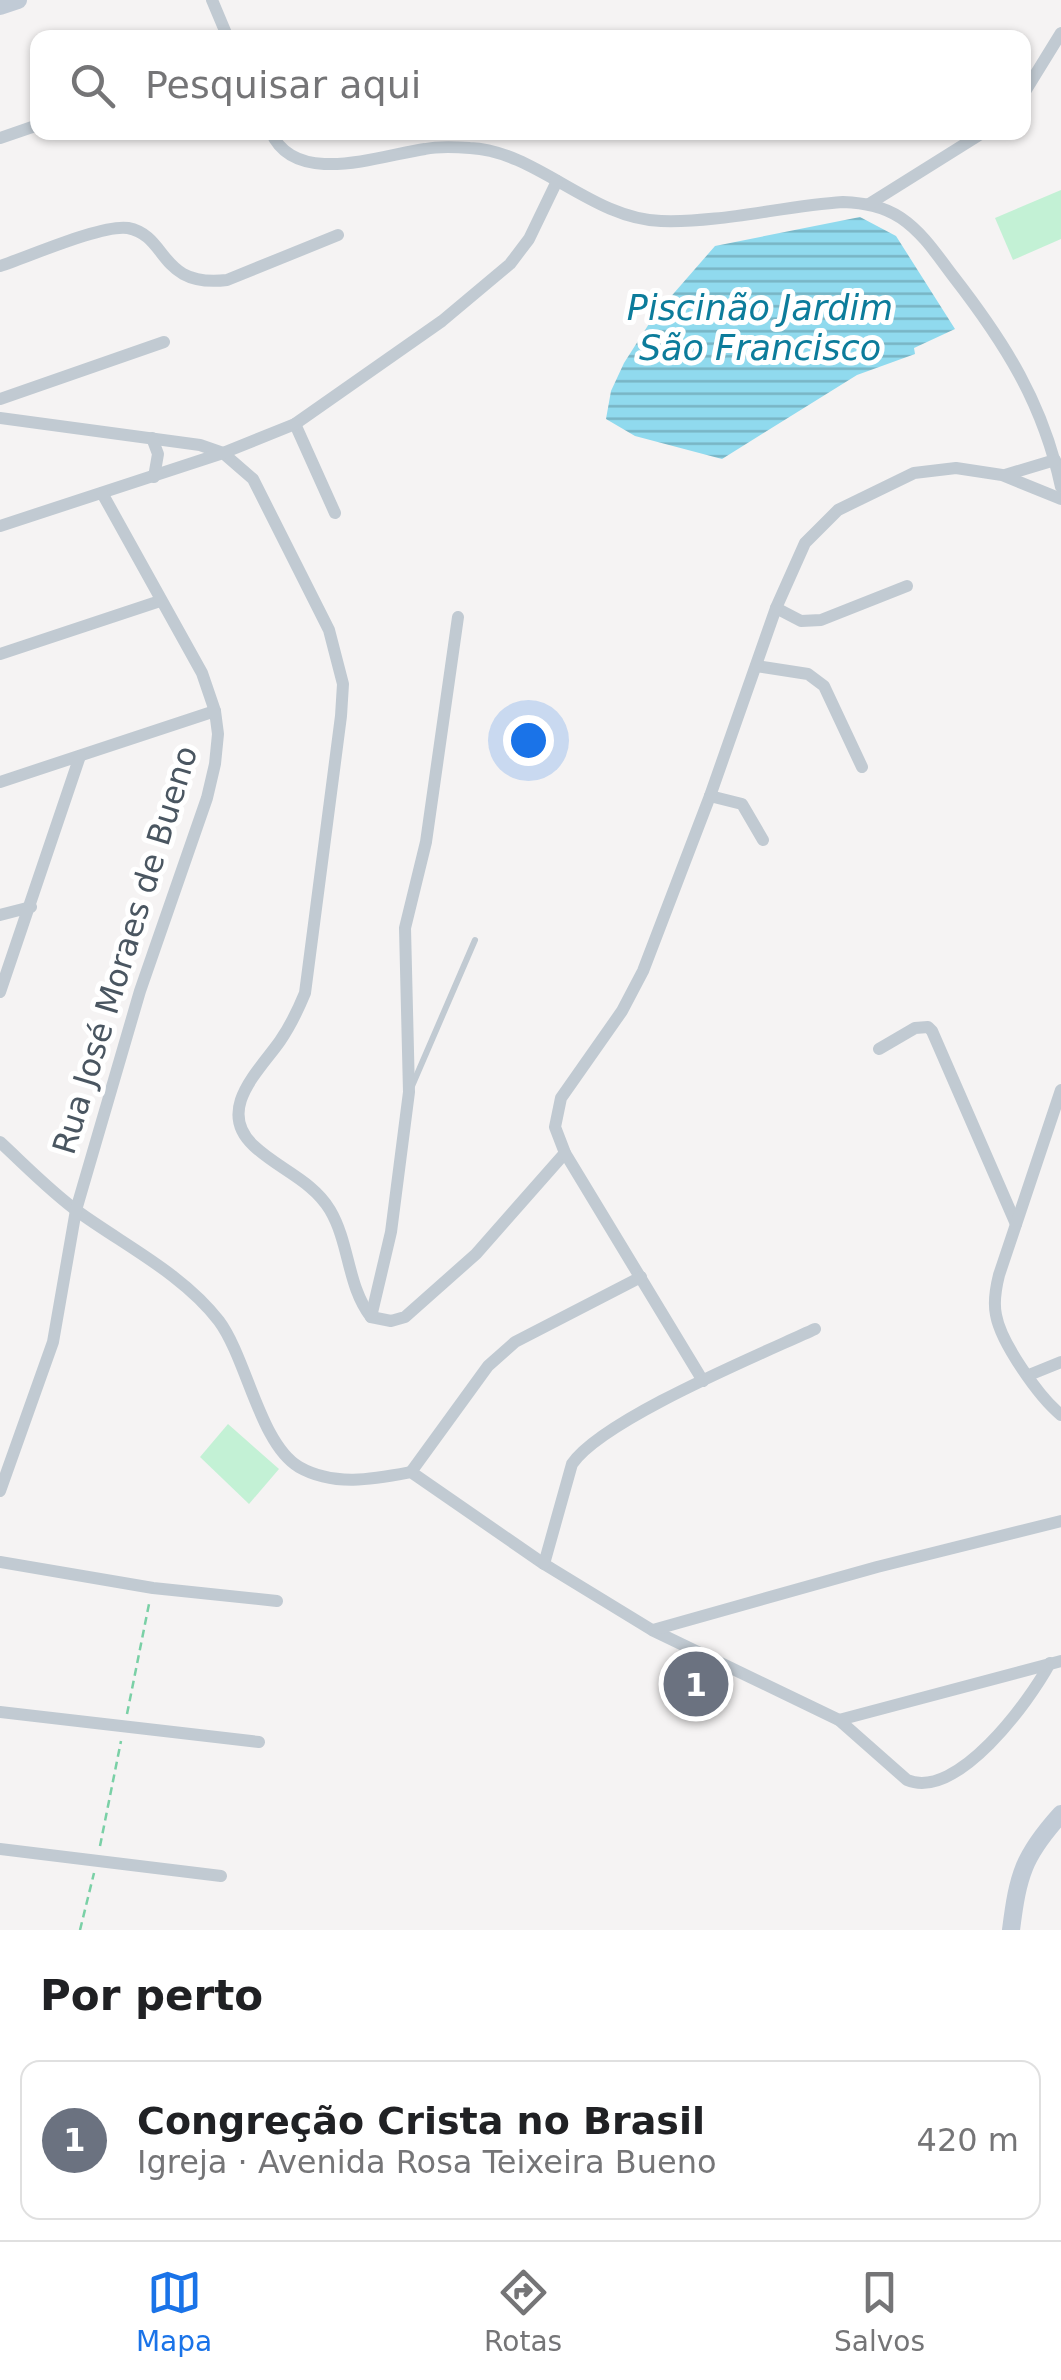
<!DOCTYPE html>
<html lang="pt">
<head>
<meta charset="utf-8">
<style>
  :root { --surface:#fff; --page:#f6f6f6; --text:#202124; --muted:#757577; --line:#e0e0e0; --accent:#1a73e8 }
  body { margin:0; font-family:"DejaVu Sans",sans-serif; background:var(--page); color:var(--text) }
  .you { position:absolute; left:528px; top:740px; width:35px; height:35px; margin:-25px; border:8px solid #fff; border-radius:50%; background:#1a73e8; box-shadow:0 0 0 15px #1a73e833 }
  .badge { display:grid; place-items:center; width:65px; height:65px; border-radius:50%; background:var(--accent); color:#fff; font-size:32px; font-weight:700 }
  .pin { position:absolute; translate:-50% -50%; border:5px solid #fff; box-shadow:0 2px 10px #0006 }
  .list { margin:0; padding:0; list-style:none }
  h2 { display:flex; justify-content:space-between; align-items:center; height:130px; margin:0; padding:0 40px; font-size:42px }
  h2 small { font-size:32px; font-weight:400; color:var(--muted) }
  .list li { display:grid; grid-template-columns:65px 1fr auto; gap:30px; align-items:center; box-sizing:border-box; height:160px; margin:0 20px 20px; padding:0 20px; border:2px solid var(--line); border-radius:20px }
  .list b { display:block; font-size:38px; white-space:nowrap }
  .list p { margin:0; font-size:32px; white-space:nowrap; color:var(--muted) }
  .list em { font-size:32px; font-style:normal; color:var(--muted) }
  .icon { flex:none; width:55px; height:55px; fill:none; stroke:currentColor; stroke-width:2; stroke-linecap:round; stroke-linejoin:round }
  .map { position:relative; flex:none; width:1061px; height:1930px; overflow:hidden }
  .search { position:absolute; background:var(--surface); box-shadow:0 2px 8px #0004; left:30px; right:30px; top:30px; height:110px; display:flex; align-items:center; gap:25px; box-sizing:border-box; padding:0 35px; border-radius:20px; color:var(--muted); font-size:38px }
  .sheet { height:310px; background:var(--surface) }
  nav { display:flex; justify-content:space-around; align-items:center; box-sizing:border-box; height:140px; border-top:2px solid var(--line); background:var(--surface); font-size:28px; color:var(--muted) }
  nav a { display:grid; justify-items:center; gap:5px }
  nav .on { color:var(--accent) }
  .map>svg:first-child { display:block }
  .pitch { fill:#c3f1d5 }
  .water { fill:url(#water-rules) }
  .lines { fill:none; stroke-linecap:round; stroke-linejoin:round }
  .path { stroke:#7ad0a6; stroke-width:2.5; stroke-dasharray:8 5; stroke-linecap:butt }
  .lane { stroke:#c1cad2; stroke-width:6 }
  .street { stroke:#c1cad2; stroke-width:12 }
  .secondary { stroke:#c1cbd6; stroke-width:18 }
  .labels { text-anchor:middle; stroke-width:10; stroke-linejoin:round; paint-order:stroke }
  .street-label { font-size:32px; fill:#4a5661; stroke:#fff }
  .water-label { font-size:35px; font-style:italic; fill:#0c7c9b; stroke:#fff }
</style>
</head>
<body>
<div class="map">
<svg width="1061" height="1930" viewBox="0 0 1061 1930">
  <defs>
    <pattern id="water-rules" width="6" height="5" patternUnits="userSpaceOnUse" patternTransform="scale(2.5)"><rect width="6" height="5" fill="#90daee"/><path d="M0 2.5h6" fill="none" stroke="#78b4c4"/></pattern>
  </defs>
  <rect width="100%" height="100%" fill="#f5f3f3"/>
  <!-- pitch -->
  <g class="pitch">
    <path d="M1061,190V239L1013,260L995,218Z"/>
    <path d="M228,1424L279,1469L249,1504L200,1457Z"/>
  </g>
  <!-- water -->
  <path class="water" d="M860,217L896,236L955,329L914,348L915,354L857,375L722,459L635,436L606,419L611,391L624,363L654,316L715,246Z"/>
  <g class="lines">
    <!-- path -->
    <g class="path">
      <path d="M127,1714L149,1604"/>
      <path d="M100,1846L121,1741"/>
      <path d="M80,1930L94,1873"/>
    </g>
    <!-- lane -->
    <path class="lane" d="M412,1086L475,940"/>
    <!-- street -->
    <g class="street">
      <path d="M212,0L228,38"/>
      <path d="M1024,93L1061,33"/>
      <path d="M271,132C295,188 382,155 425,149C439,146 456,147 470,148C537,151 591,219 661,221C721,223 783,206 843,202C864,203 883,206 901,218C923,233 937,255 953,276C1005,343 1043,403 1061,487"/>
      <path d="M0,138L38,125"/>
      <path d="M869,204L984,132"/>
      <path d="M0,266C28,257 102,224 128,228C169,236 158,288 227,280L338,235"/>
      <path d="M0,399L164,342"/>
      <path d="M0,418L200,445L223,453L253,479L329,630L343,684L341,716L305,993C298,1010 291,1025 280,1041C259,1071 215,1110 254,1146C278,1169 312,1180 330,1210C350,1244 347,1286 371,1317L391,1321L405,1317L476,1254L565,1153"/>
      <path d="M295,424L335,513"/>
      <path d="M152,438L158,454L154,477"/>
      <path d="M1005,475L1055,460"/>
      <path d="M0,526L223,453L295,424L442,321L510,264L529,239L557,181"/>
      <path d="M776,608L801,621L821,620L907,586"/>
      <path d="M0,654L160,601"/>
      <path d="M756,666L808,674L824,686L862,767"/>
      <path d="M0,782L215,711"/>
      <path d="M710,796L742,804L763,840"/>
      <path d="M0,915L31,907"/>
      <path d="M0,992L80,756"/>
      <path d="M879,1049L915,1028L928,1027L932,1031L1016,1224"/>
      <path d="M1061,1090L999,1275C996,1287 993,1301 996,1315C1001,1343 1039,1397 1061,1415"/>
      <path d="M0,1142C26,1166 52,1193 80,1213C126,1246 184,1275 219,1321C247,1359 260,1444 299,1467C334,1487 374,1479 411,1472L544,1564L652,1630L839,1720L907,1780C957,1801 1029,1702 1050,1663"/>
      <path d="M371,1317L391,1232L409,1092L405,928L426,842L458,617"/>
      <path d="M1029,1375L1061,1362"/>
      <path d="M703,1381L565,1153L555,1127L561,1098L622,1011L643,971L710,796L776,608L805,543L838,510L914,473L956,468L1002,475L1061,499"/>
      <path d="M411,1472L488,1366L515,1342L641,1277"/>
      <path d="M0,1491L53,1342L76,1210L140,991L207,798L215,764L218,734L215,711L202,673L102,493"/>
      <path d="M0,1562L153,1588L277,1601"/>
      <path d="M544,1564L572,1464C603,1419 759,1355 815,1329"/>
      <path d="M653,1630L877,1567L1061,1521"/>
      <path d="M0,1712L259,1742"/>
      <path d="M839,1720L1061,1661"/>
      <path d="M0,1849L221,1876"/>
    </g>
    <!-- secondary -->
    <g class="secondary">
      <path d="M0,6L18,0"/>
      <path d="M1011,1930C1018,1875 1023,1856 1061,1814"/>
    </g>
  </g>
  <g class="labels">
    <!-- street labels -->
    <g class="street-label">
      <text transform="translate(125 950) rotate(-73)" y="11">Rua José Moraes de Bueno</text>
    </g>
    <!-- water labels -->
    <g class="water-label">
      <text x="760" y="320">Piscinão Jardim<tspan x="760" dy="40">São Francisco</tspan></text>
    </g>
  </g>
</svg>
<div class="you"></div>
<div class="pin badge" style="left:696px;top:1684px;background:#6b7280">1</div>
<div class="search"><svg class="icon" aria-label="search" viewBox="0 0 24 24"><circle cx="10" cy="10" r="6"/><path d="M15 15l6 6"/></svg>Pesquisar aqui</div>
</div>
<section class="sheet">
<h2>Por perto<small></small></h2>
<ul class="list">
<li><span class="badge" style="background:#6b7280">1</span><div><b>Congreção Crista no Brasil</b><p>Igreja · Avenida Rosa Teixeira Bueno</p></div><em>420 m</em></li>
</ul>
</section>
<nav>
<a class="on"><svg class="icon" aria-label="map" viewBox="0 0 24 24"><path d="M3 6l6-2 6 2 6-2v14l-6 2-6-2-6 2zM9 4v14M15 6v14"/></svg>Mapa</a>
<a><svg class="icon" aria-label="directions" viewBox="0 0 24 24"><path d="M12 3l9 9-9 9-9-9zM9 14v-3h6M13 9l2 2-2 2"/></svg>Rotas</a>
<a><svg class="icon" aria-label="saved" viewBox="0 0 24 24"><path d="M7 4h10v16l-5-4-5 4z"/></svg>Salvos</a>
</nav>
</body>
</html>
